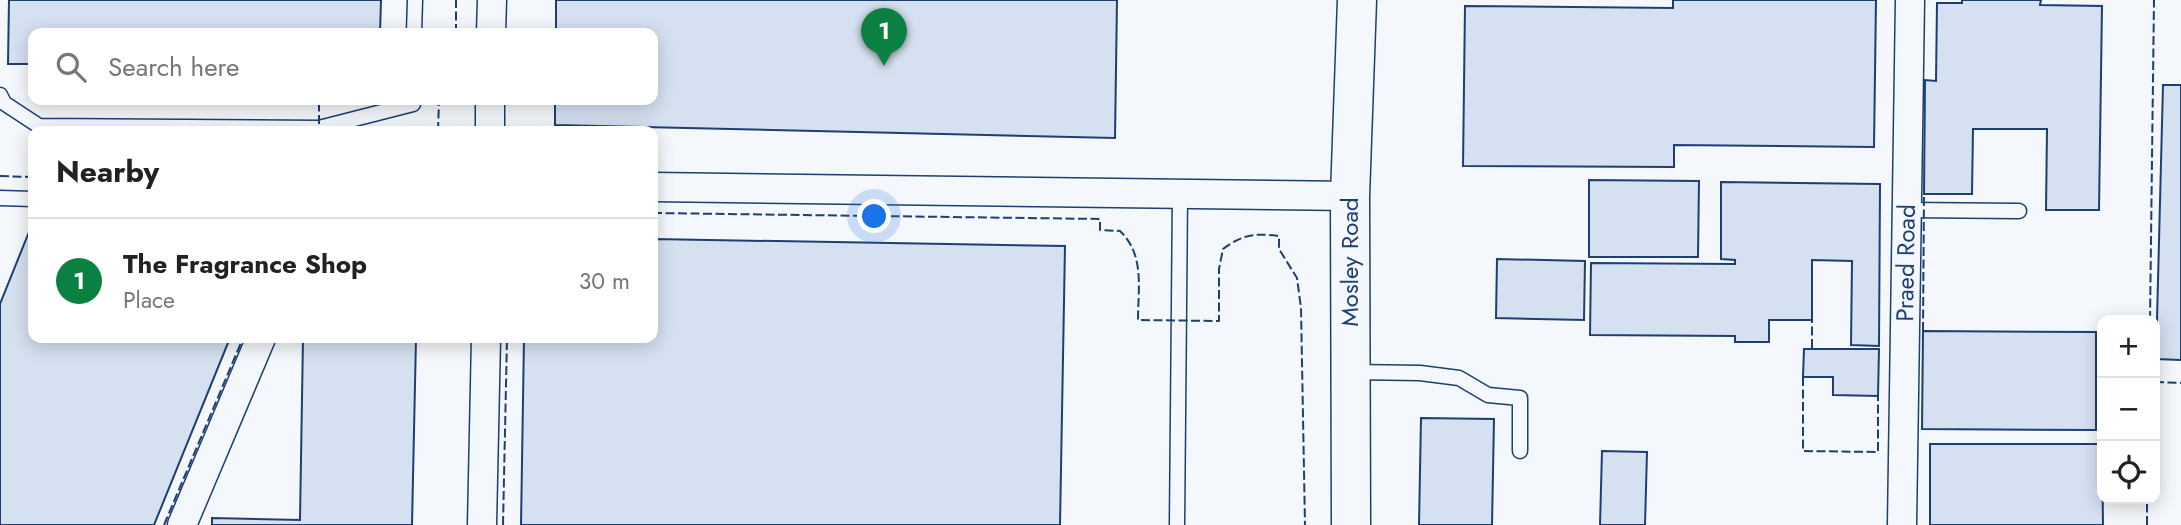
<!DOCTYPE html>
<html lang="en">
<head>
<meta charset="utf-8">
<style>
  :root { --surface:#fff; --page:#f6f6f6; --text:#222; --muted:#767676; --line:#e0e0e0; --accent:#0b8043 }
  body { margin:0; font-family:Jost,sans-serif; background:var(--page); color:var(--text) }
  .controls { position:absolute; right:21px; bottom:21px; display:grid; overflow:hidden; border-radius:14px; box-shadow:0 4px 18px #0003 }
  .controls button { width:63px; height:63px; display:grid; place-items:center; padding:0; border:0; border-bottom:2px solid var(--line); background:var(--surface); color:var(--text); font:35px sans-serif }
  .you { position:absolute; left:875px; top:217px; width:24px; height:24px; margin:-18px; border:5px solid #fff; border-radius:50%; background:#1a73e8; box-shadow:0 0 0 10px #1a73e833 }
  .badge { display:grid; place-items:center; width:46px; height:46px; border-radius:50%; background:var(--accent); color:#fff; font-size:23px; font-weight:700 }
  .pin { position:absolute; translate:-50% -58px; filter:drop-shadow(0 2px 4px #0008) }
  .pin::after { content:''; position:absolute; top:37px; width:24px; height:21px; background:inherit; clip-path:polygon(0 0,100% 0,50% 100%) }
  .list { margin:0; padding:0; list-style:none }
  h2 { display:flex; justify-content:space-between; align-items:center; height:91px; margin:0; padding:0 28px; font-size:30px }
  h2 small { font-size:23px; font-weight:400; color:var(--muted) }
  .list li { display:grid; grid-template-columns:46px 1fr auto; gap:21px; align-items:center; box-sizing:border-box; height:126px; padding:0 28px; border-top:2px solid var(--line) }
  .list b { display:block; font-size:26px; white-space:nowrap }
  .list p { margin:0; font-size:23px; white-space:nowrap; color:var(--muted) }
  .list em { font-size:23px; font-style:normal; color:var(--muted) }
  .icon { flex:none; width:38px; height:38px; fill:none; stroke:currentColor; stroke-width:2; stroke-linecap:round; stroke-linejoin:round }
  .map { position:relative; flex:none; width:2181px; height:525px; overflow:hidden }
  .search { position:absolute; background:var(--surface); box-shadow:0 4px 18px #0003; left:28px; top:28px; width:630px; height:77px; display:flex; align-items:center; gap:18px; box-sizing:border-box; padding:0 24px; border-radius:14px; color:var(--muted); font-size:26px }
  .panel { position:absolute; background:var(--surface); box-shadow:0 4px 18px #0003; left:28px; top:126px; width:630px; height:217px; border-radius:14px }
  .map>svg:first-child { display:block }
  .building { fill:#d5e0f0; stroke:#1d3f73; stroke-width:2 }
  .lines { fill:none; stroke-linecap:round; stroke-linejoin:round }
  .service-casing { stroke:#1d3f73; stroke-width:17 }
  .minor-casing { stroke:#1d3f73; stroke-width:31 }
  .primary-casing { stroke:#1d3f73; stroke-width:41 }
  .service { stroke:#f4f7fb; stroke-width:14 }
  .minor { stroke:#f4f7fb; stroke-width:28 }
  .primary { stroke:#f4f7fb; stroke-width:38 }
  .fence { stroke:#1d3f73; stroke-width:2; stroke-dasharray:9 3.5; stroke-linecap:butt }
  .labels { text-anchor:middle; stroke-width:5; stroke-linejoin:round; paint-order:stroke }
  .street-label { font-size:24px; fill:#1d3f73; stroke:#f4f7fb }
</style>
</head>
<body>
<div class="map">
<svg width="2181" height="525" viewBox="0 0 2181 525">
  <rect width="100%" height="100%" fill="#f4f7fb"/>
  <!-- building -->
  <g class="building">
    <path d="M9,0H381L380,33H33V64H8Z"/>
    <path d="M556,0H1117L1115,138L555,125V100H653V33H556Z"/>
    <path d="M1673,0H1876L1874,147L1674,145V167L1463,166L1465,6L1673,8Z"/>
    <path d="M1962,0H2041L2040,5L2102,6L2099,210H2046L2047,129H1973L1972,194H1924L1925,80L1936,81L1937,3H1962Z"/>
    <path d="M2163,85H2181V360L2156,359Z"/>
    <path d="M1589,180L1699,181L1698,257H1589Z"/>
    <path d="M1721,182L1880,184L1879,346L1851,345L1852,261L1812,260V320H1769V342H1735V336L1590,335L1591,263L1735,264V260L1721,259Z"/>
    <path d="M33,222V338H230L154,525H0V304Z"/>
    <path d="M653,239L1065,246L1060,525H521L524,338H653Z"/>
    <path d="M1497,259L1585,261L1584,320L1496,318Z"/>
    <path d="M1923,331L2096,332V430L1922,429Z"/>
    <path d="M303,338H416L412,525H212V518L300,520Z"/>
    <path d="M1804,349H1879L1878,396L1833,395V377H1803Z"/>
    <path d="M1421,418L1494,419L1492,525H1419Z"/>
    <path d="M1930,444H2102L2103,525H1930Z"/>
    <path d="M1602,451L1647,452L1645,525H1600Z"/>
  </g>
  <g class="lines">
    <defs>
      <g id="service">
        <path d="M414,33L415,0"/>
        <path d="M0,95L4,103L39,126L319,128L413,104"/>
        <path d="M0,198L33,199"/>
        <path d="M1907,210L2019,211"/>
        <path d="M1352,372L1420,373L1459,378L1488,395L1520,398V451"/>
        <path d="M1177,525L1180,195"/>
      </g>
      <g id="minor">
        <path d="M491,33L492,0"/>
        <path d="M490,131V100"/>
        <path d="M653,187L1350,196"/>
        <path d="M182,525L261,338"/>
        <path d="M482,525L486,338"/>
        <path d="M1902,525L1910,0"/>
      </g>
      <path id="primary" d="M1351,525L1350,196L1357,0"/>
    </defs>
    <!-- service casing -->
    <use href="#service" class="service-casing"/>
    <!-- minor casing -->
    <use href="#minor" class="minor-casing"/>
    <!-- primary casing -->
    <use href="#primary" class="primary-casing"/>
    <!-- service -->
    <use href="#service" class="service"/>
    <!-- minor -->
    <use href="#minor" class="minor"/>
    <!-- primary -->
    <use href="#primary" class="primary"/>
    <!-- fence -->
    <g class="fence">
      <path d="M456,33V0"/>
      <path d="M319,124V100"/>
      <path d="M438,131L439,100"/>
      <path d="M0,176L33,177"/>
      <path d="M653,213L1100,219V230L1120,231C1145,255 1138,288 1138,320L1219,321V269L1223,249C1243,234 1256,233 1279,236V249L1297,278L1301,308L1305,525"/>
      <path d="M2150,320L2154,0"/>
      <path d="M1923,331L1924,194"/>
      <path d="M1812,348V320"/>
      <path d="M1803,377V451L1878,452V396"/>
      <path d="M2155,382L2181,383"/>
      <path d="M164,525L243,338"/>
      <path d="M503,525L507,338"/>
      <path d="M2147,525V499"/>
    </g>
  </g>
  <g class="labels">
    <!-- street labels -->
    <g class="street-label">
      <text transform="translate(1350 262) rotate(-90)" y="8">Mosley Road</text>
      <text transform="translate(1906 263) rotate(-89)" y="8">Praed Road</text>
    </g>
  </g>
</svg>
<div class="controls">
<button>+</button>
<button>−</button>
<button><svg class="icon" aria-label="locate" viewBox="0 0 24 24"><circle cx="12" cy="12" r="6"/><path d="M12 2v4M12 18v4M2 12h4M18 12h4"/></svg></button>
</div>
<div class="you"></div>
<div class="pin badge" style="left:884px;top:66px">1</div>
<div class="search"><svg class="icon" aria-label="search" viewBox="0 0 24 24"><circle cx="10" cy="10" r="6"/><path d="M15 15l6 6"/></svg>Search here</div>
<section class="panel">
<h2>Nearby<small></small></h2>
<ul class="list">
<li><span class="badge">1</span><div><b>The Fragrance Shop</b><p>Place</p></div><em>30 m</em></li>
</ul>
</section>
</div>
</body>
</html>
